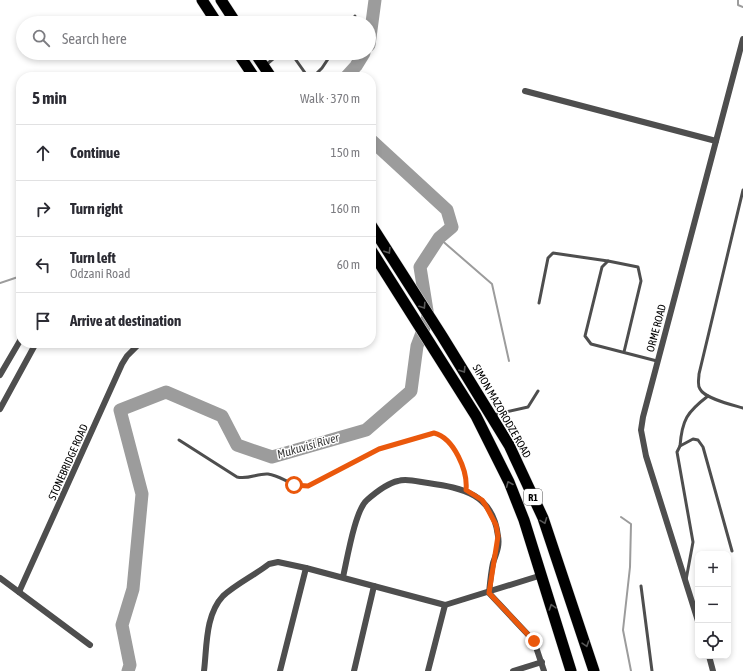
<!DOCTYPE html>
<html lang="en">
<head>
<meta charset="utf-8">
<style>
  :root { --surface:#fff; --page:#f2f2f3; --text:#2b2b33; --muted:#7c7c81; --line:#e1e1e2 }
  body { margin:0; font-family:"Asap Condensed",sans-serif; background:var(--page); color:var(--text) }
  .controls { position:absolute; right:12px; bottom:12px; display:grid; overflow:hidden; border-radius:8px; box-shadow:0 2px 6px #0003 }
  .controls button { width:36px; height:36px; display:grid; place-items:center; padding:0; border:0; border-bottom:1px solid var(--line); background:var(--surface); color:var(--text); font:20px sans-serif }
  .stop { position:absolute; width:12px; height:12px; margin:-9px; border:3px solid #ea580c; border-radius:50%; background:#fff }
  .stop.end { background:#ea580c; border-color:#fff; box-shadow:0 1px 4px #0008 }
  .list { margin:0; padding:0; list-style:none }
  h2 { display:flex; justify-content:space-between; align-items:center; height:52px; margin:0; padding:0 16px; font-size:17px }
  h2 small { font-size:13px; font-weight:400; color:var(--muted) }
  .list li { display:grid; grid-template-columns:26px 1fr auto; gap:12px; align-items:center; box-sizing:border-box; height:56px; padding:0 16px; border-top:1px solid var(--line) }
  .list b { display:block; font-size:15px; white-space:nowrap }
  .list p { margin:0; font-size:13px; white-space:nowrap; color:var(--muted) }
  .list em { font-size:13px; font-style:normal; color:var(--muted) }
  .icon { flex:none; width:22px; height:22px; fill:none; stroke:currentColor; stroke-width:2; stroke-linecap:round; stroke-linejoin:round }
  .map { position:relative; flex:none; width:743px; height:671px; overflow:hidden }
  .search { position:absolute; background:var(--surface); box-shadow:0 2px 6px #0003; left:16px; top:16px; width:360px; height:44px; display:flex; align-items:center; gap:10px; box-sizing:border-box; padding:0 14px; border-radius:22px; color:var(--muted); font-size:15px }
  .panel { position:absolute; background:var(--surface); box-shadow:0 2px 6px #0003; left:16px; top:72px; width:360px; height:276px; border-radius:16px }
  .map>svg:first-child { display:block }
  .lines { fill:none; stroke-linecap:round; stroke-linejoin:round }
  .stream { stroke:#9c9c9c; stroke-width:2 }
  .river { stroke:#9c9c9c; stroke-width:13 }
  .trunk-casing { stroke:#dbdbdb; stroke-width:12 }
  .service { stroke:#4e4e4e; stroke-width:3 }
  .minor { stroke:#4e4e4e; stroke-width:6 }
  .trunk { stroke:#000; stroke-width:11 }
  .oneway { stroke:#595959 }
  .route { stroke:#ea580c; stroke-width:5 }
  .labels { text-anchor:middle; stroke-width:3; stroke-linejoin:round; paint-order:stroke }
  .shield { fill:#fff; stroke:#4c4c4c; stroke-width:1 }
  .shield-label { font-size:10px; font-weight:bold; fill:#000 }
  .street-label { font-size:11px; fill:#000; stroke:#fff }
  .water-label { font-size:12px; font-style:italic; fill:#3d3d3d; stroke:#fff }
</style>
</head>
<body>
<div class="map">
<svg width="743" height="671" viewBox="0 0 743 671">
  <rect width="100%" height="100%" fill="#fff"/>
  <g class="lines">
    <!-- stream -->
    <g class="stream">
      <path d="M738,0V5L743,7"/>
      <path d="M439,238L492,284L509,361"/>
      <path d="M0,283L21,276"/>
      <path d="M621,517L631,524L630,567L623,630L631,671"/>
    </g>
    <!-- river -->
    <g class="river">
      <path d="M369,45L375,0"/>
      <path d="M346,77L356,66L364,53"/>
      <path d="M128,671L130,665L122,625L133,589L142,494L120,410L166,392L222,416L237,445L272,457L366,430L411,391L417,346L428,317L420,267L439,238L452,227L447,210L371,140"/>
    </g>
    <defs>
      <g id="trunk">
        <path d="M202,0L217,23"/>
        <path d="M221,0L236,23"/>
        <path d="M238,53L254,77"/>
        <path d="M255,53L271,77"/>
        <path d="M371,225L442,336L509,445L543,518L594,671"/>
        <path d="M371,250L476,416L509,482L524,520L571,671"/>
      </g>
    </defs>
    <!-- trunk casing -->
    <use href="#trunk" class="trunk-casing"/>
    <!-- service -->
    <g class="service">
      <path d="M351,23L355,16"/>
      <path d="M291,53L308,77"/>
      <path d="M267,64L280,53"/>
      <path d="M313,77L322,68L332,53"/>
      <path d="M743,190L699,374C699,379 697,385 700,389C705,399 733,405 743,408"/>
      <path d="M539,303L548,258L553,253L608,261"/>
      <path d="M624,352L641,281L638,267L608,261L602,267L585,336L591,344L657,361"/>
      <path d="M493,415L528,407L538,391"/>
      <path d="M179,440L237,477C248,480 258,473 268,474C283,476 292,488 308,486L379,449L434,433C454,437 467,471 466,490"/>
      <path d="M680,446C682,420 687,412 708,396"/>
      <path d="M686,580L693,542L677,452L680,446L693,439L698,440L703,447L732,551"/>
      <path d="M641,586L652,671"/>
    </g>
    <!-- minor -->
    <g class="minor">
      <path d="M525,91L716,141"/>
      <path d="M0,375L21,339"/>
      <path d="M0,409L36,343"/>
      <path d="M343,577C347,560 355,510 367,500C375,493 388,483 398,481C407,478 419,482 428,483C463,488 493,494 498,536C500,546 496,554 493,563C491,572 490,583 489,593L534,641L544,671"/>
      <path d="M0,578L90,645"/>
      <path d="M19,592L122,364L127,356L140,343"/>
      <path d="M698,621L646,456L641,430L643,417L743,39"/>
      <path d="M709,656L713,671"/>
      <path d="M204,671C207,647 205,615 223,596C236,584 255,575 269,564L278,562L306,568L445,605L542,575"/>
      <path d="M280,671L306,568"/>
      <path d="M354,671L374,586"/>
      <path d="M428,671L445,605"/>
      <path d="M513,671L542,662"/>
    </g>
    <!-- trunk -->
    <use href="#trunk" class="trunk"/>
  </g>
  <!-- one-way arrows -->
  <defs><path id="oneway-chevron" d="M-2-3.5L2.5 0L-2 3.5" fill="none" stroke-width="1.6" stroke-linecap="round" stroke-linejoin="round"/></defs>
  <g class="oneway">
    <use href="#oneway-chevron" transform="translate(388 251) rotate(58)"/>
    <use href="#oneway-chevron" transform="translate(423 306) rotate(57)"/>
    <use href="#oneway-chevron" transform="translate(463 370) rotate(58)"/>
    <use href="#oneway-chevron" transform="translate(509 484) rotate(-113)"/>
    <use href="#oneway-chevron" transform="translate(544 521) rotate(69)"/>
    <use href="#oneway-chevron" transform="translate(552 607) rotate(-108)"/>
    <use href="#oneway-chevron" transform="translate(586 644) rotate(72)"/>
  </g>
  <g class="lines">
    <!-- route -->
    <path class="route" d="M294,485L308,486L379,449L434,433C454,438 468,471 466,490L482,500L486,506L496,525L498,536L489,593L534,641"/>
  </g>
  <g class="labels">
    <!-- shield labels -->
    <rect class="shield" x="524" y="489" width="18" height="16" rx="3"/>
    <g class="shield-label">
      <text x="533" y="501">R1</text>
    </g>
    <!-- street labels -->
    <g class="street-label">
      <text transform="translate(656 328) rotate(-75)" y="4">ORME ROAD</text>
      <text transform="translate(502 411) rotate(60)" y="4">SIMON MAZORODZE ROAD</text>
      <text transform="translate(68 462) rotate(-66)" y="4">STONEBRIDGE ROAD</text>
    </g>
    <!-- water labels -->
    <g class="water-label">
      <text transform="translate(308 446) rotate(-16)" y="4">Mukuvisi River</text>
    </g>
  </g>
</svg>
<div class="controls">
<button>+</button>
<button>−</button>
<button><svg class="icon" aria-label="locate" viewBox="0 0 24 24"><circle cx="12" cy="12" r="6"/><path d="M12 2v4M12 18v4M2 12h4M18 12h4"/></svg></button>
</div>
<div class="stop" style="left:294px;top:485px"></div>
<div class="stop end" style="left:534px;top:641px"></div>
<div class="search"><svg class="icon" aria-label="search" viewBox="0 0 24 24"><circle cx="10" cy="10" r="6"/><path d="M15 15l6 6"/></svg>Search here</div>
<section class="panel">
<h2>5 min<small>Walk · 370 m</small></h2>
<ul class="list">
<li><svg class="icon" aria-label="ahead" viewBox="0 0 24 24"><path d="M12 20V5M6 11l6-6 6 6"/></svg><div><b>Continue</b></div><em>150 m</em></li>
<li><svg class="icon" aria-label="right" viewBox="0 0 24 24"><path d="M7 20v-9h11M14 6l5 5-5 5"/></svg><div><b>Turn right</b></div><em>160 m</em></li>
<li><svg class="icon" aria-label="left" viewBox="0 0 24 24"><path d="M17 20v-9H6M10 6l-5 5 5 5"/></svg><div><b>Turn left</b><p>Odzani Road</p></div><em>60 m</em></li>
<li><svg class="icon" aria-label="arrive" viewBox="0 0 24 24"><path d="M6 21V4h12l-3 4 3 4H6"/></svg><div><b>Arrive at destination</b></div></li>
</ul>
</section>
</div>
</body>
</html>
